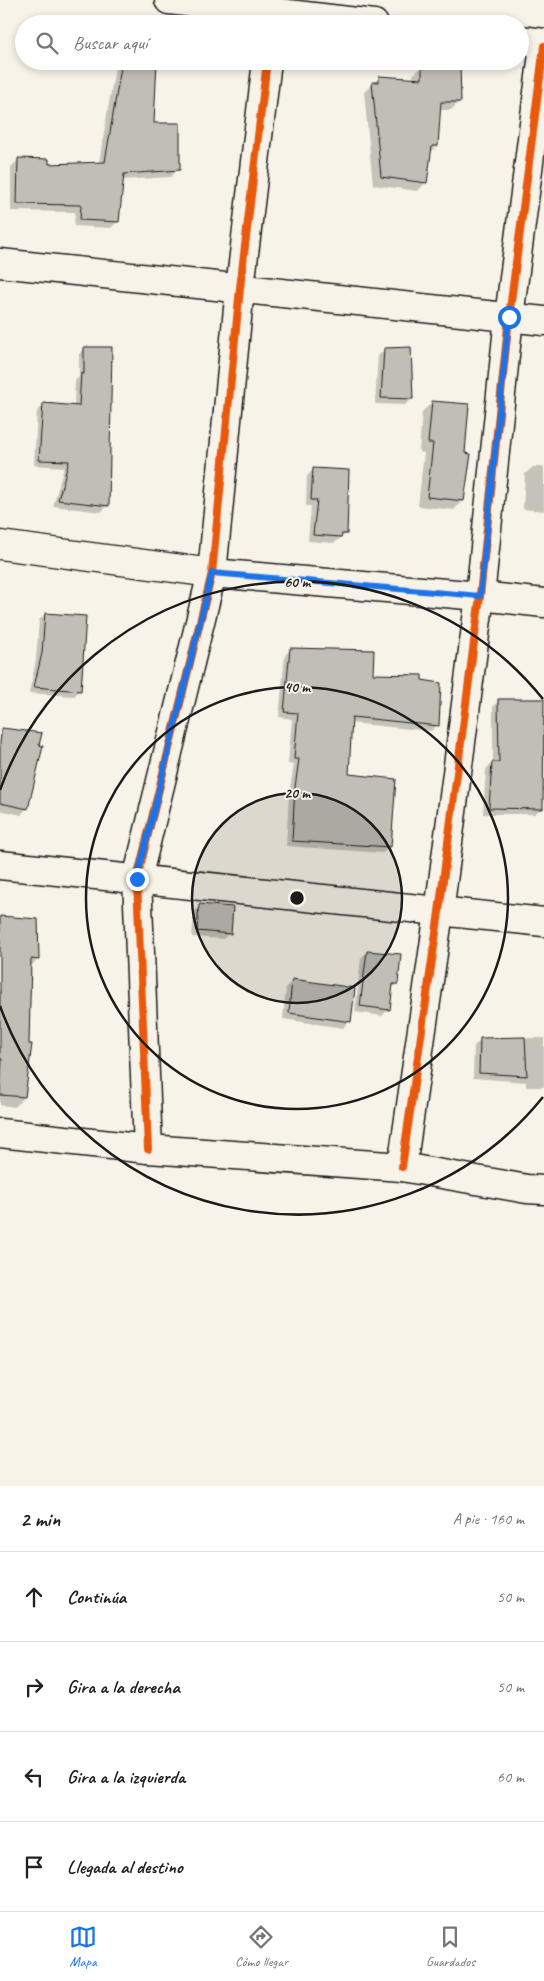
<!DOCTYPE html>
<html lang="es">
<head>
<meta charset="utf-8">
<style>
  :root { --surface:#fff; --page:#f6f6f6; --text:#202124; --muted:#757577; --line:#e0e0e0; --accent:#1a73e8 }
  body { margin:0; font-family:Caveat,sans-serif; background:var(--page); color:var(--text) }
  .stop { position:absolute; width:15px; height:15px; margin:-11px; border:4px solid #1a73e8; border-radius:50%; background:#fff }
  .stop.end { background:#1a73e8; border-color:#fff; box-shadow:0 1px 5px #0008 }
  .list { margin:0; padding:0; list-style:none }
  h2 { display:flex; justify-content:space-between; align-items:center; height:65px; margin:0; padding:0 20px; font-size:21px }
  h2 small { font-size:16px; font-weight:400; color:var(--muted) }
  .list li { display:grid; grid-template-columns:32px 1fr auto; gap:15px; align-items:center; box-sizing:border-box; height:90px; padding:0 20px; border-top:1px solid var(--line) }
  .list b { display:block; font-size:19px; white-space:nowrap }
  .list em { font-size:16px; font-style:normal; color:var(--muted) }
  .icon { flex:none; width:28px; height:28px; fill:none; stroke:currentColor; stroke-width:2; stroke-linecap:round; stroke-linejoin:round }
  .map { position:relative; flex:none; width:544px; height:1486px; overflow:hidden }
  .search { position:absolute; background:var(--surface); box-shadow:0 2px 8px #0003; left:15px; right:15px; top:15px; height:55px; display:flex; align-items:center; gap:12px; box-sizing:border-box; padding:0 18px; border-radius:28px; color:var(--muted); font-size:19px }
  .sheet { height:425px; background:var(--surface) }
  nav { display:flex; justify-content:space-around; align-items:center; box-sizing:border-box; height:70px; border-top:1px solid var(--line); background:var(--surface); font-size:14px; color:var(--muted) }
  nav a { display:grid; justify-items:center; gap:2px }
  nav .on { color:var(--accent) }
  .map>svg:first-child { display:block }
  .shadow { fill:#0003 }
  .building { fill:#c0beb5; stroke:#1c1c1c }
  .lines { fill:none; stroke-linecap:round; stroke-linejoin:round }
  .minor-casing { stroke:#1c1c1c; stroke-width:31 }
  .minor { stroke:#f7f3e8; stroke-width:28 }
  .cycleway-casing { stroke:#f7f3e8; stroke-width:11 }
  .cycleway { stroke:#e8590c; stroke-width:8 }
  .route { stroke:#1a73e8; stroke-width:6 }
  .ring { fill:none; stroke:#1c1c1c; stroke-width:2.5 }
  .centre { fill:#1c1c1c; stroke:#f7f3e8; stroke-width:2.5 }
  .ring-label { font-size:15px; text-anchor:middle; font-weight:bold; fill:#1c1c1c; stroke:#f7f3e8; stroke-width:4; stroke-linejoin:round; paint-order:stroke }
</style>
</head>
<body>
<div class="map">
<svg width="544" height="1486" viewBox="0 0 544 1486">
  <rect width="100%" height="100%" fill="#f7f3e8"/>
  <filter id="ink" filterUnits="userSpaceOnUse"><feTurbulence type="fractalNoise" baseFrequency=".02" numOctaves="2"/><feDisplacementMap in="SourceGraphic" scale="10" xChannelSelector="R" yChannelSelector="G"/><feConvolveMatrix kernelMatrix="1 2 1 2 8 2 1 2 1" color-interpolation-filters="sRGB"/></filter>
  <g filter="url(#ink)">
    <!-- shadow -->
    <g class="shadow">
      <path d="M116,61H156L153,124L178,169L171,177L122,180L118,221L111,228L74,226L75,212L11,211V167L19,159L48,165L99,163Z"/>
      <path d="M422,66L460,101L451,110H439L437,146L430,153L426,182L418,191L373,185L364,92L379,78L414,80L413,75Z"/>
      <path d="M85,348L107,506L101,512L53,506L64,467L34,465L37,411L44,405L74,407L75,381L79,377V354Z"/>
      <path d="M385,349L412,399L405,405L375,404L378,356Z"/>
      <path d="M432,402L463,454V500L454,510L418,506L424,453L419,452L422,412Z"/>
      <path d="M533,467H544V511L523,509L525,474Z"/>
      <path d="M313,470L346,534L334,543L308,541L311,506H306L307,476Z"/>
      <path d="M45,614L80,690L74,696L29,693L36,660L39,620Z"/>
      <path d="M291,649L372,676L420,681L437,725L431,731L350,723L347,775L389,846L383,853L286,846L289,794L294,765L288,764L292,719L279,717L285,655Z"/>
      <path d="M499,700H544L541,808L535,814H483L486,769L493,762V707Z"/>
      <path d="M2,729L27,808L21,815L0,810V731Z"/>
      <path d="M200,906L230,933L223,939L192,937L194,912Z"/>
      <path d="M0,919L38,959L29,968L24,1097L15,1107L0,1105Z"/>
      <path d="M367,952L397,984L391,989L389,1009L382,1016L355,1012L361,958Z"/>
      <path d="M292,981L349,1021L343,1028L283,1019L286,987Z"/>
      <path d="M532,1038H544V1087H526V1082L473,1078L474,1046L481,1040Z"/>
    </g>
    <!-- building -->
    <g class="building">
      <path d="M122,61H157L154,123H180V170L124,174L119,222L80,220L81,205L17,204L18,158L49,159V164L105,162Z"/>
      <path d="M460,63L461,102H441L438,146H432L427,183L381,177L372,82H378L379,76L422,79V65Z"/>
      <path d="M84,347H112L109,506L58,500L69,461L39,460L43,403L79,406L81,373L84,374Z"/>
      <path d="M411,347L413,399L381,398L384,348Z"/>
      <path d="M432,401L469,404L465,453L471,454L464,501L427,497L433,443H428Z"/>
      <path d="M313,468L349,470L347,534H342L341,537L313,535L317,500H311Z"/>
      <path d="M45,613L86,616L81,691L34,687L42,653Z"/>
      <path d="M290,648L374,650L373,674L422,675V680L441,683L439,726L352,717L349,774L396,779L391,847L292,841L295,787L299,759H294L298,713L284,712Z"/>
      <path d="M498,699H544L543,809L489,808L492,762H499Z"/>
      <path d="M2,728L42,733L39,745L43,746L28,809L0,803V742Z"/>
      <path d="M199,904L233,907L231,934L197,931Z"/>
      <path d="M0,916L38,919L39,960L31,959L29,1044H32L25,1097L0,1095L2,1059H0Z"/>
      <path d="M367,951L401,954L398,984H393L390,1010L360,1006Z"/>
      <path d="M292,979L355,988L351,1022L289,1013Z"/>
      <path d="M525,1037L527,1076L479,1073L480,1038Z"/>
    </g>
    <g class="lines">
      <defs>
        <g id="minor">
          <path d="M169,0L374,24"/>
          <path d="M520,40L544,43"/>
          <path d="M0,263L544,321"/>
          <path d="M0,545L212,573L480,596L544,603"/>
          <path d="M0,865L544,922"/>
          <path d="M0,1133L148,1149L402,1167L527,1189L544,1190"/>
          <path d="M148,1149L137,879L212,573L240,288L267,61"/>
          <path d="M402,1167L439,912L480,596L509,317L544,46"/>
        </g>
      </defs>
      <!-- minor casing -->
      <use href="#minor" class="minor-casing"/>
      <!-- minor -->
      <use href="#minor" class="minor"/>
      <defs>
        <g id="cycleway">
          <path d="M148,1149L137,879L212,573L240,288L267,61"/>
          <path d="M402,1167L439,912L480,596L509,317L544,46"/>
        </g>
      </defs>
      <!-- cycleway casing -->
      <use href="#cycleway" class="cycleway-casing"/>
      <!-- cycleway -->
      <use href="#cycleway" class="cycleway"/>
    </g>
  </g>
  <g class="lines" filter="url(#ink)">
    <!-- route -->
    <path class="route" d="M137,879L212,573L480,596L509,317"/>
  </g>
  <!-- distance rings -->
  <circle cx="297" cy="898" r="105" fill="#1c1c1c" fill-opacity=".12"/>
  <g class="ring">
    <circle cx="297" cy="898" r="105"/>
    <circle cx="297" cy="898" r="211"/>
    <path d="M543 1097A316 316 0 0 1 0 1006M0 790A316 316 0 0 1 543 699"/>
  </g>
  <circle cx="297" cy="898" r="8" class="centre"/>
  <g class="ring-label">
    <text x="297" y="587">60 m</text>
    <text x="297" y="692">40 m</text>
    <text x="297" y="798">20 m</text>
  </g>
</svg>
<div class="stop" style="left:509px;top:317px"></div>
<div class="stop end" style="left:137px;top:879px"></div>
<div class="search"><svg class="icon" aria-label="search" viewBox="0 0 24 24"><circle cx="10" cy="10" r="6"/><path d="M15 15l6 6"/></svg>Buscar aquí</div>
</div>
<section class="sheet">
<h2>2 min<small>A pie · 160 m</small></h2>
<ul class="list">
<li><svg class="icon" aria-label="ahead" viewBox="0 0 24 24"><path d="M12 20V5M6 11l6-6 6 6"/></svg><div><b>Continúa</b></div><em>50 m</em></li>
<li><svg class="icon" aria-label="right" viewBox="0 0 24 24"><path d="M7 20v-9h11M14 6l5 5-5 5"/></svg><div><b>Gira a la derecha</b></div><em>50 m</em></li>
<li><svg class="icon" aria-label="left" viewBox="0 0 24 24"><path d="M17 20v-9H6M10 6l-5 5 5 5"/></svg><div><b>Gira a la izquierda</b></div><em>60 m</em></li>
<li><svg class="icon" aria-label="arrive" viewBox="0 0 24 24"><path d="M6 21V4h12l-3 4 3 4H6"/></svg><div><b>Llegada al destino</b></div></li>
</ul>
</section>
<nav>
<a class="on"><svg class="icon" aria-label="map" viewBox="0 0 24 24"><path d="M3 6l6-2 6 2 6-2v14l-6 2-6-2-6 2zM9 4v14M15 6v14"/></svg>Mapa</a>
<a><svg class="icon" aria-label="directions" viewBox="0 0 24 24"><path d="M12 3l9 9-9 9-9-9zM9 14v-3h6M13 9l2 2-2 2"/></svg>Cómo llegar</a>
<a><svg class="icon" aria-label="saved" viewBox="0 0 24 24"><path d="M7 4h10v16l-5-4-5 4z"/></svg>Guardados</a>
</nav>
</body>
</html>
